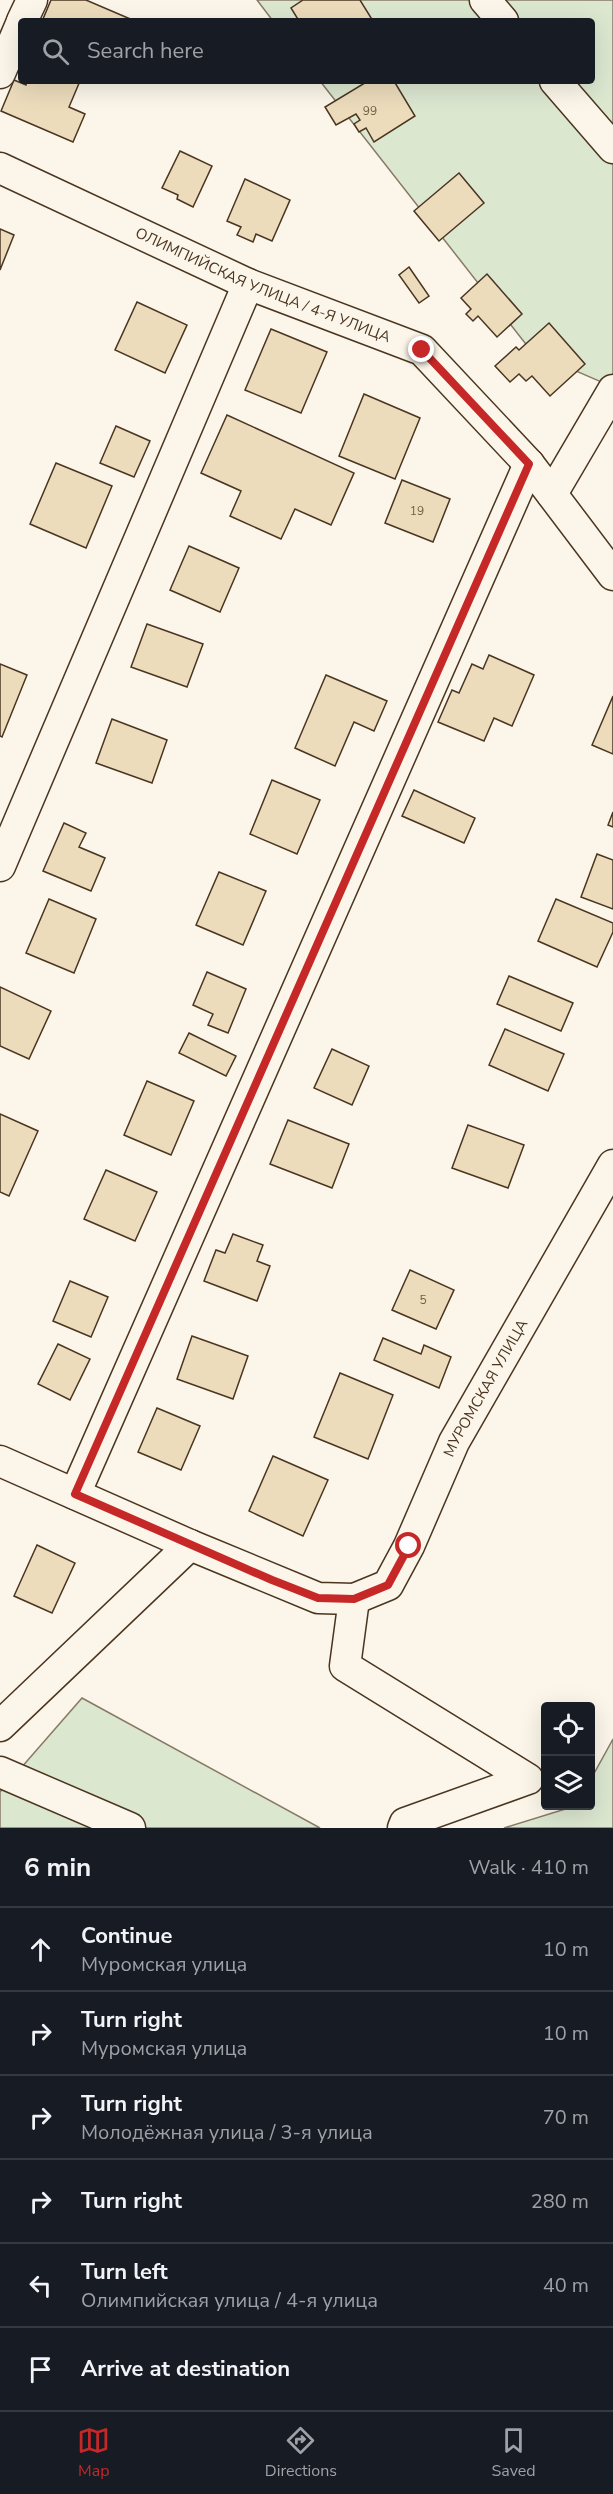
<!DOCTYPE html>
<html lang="en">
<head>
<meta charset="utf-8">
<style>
  :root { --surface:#171b24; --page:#20242c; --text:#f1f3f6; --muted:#9ea1a6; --line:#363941; --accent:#c62828 }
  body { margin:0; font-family:"Nunito Sans",sans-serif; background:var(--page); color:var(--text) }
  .controls { position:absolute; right:18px; bottom:18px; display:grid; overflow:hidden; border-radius:6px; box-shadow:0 6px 24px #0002 }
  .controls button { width:54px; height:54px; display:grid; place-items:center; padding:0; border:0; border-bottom:2px solid var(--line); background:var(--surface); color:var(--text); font:30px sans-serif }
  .stop { position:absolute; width:18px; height:18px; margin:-14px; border:4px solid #c62828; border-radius:50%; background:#fff }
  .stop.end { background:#c62828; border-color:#fff; box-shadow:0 2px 6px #0008 }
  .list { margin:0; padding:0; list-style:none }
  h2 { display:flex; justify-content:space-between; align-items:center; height:78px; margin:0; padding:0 24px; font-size:26px }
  h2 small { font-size:20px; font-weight:400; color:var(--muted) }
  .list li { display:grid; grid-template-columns:39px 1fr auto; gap:18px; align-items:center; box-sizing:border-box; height:84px; padding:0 24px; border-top:2px solid var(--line) }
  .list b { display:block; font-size:22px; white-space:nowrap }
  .list p { margin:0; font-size:20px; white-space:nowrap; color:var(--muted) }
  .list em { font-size:20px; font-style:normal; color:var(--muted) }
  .icon { flex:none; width:33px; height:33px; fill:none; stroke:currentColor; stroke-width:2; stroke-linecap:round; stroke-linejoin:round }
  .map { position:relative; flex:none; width:613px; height:1828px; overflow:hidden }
  .search { position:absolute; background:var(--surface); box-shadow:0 6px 24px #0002; left:18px; right:18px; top:18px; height:66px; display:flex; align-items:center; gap:15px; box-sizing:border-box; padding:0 21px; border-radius:6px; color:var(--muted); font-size:22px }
  .sheet { height:582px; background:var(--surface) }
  nav { display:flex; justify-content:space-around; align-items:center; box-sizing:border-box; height:84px; border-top:2px solid var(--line); background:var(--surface); font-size:16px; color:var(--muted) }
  nav a { display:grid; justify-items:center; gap:3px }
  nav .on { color:var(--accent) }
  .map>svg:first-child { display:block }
  .green { fill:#dce7d0; stroke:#887966; stroke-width:1.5 }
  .building { fill:#ecdcbc; stroke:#4a3520; stroke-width:1.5 }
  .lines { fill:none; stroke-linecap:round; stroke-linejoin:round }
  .minor-casing { stroke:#4a3520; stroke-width:33 }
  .minor { stroke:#fbf6e9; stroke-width:30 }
  .route { stroke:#c62828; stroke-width:8 }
  .labels { text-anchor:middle; stroke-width:4.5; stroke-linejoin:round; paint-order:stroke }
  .number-label { font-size:12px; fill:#725f47 }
  .street-label { font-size:15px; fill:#4a3520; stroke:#fbf6e9 }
</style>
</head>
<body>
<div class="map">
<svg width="613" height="1828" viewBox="0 0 613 1828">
  <rect width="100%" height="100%" fill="#fbf6e9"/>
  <!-- green -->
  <g class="green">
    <path d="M257,0H613V387L532,352L320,81H592V21H273Z"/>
    <path d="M82,1698L320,1828H0V1792Z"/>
    <path d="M613,1739V1828H504L575,1806H590L591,1779Z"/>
  </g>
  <!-- building -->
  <g class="building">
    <path d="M51,0H86L135,21H47L43,19Z"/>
    <path d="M303,0H360L373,21H299L291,8Z"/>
    <path d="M14,80L26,85L27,81H80L69,107L85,114L73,142L1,111Z"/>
    <path d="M368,81H394L415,116L374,142L366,128L359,132L354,124L360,120L356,114L336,125L325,107Z"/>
    <path d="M180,151L212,166L193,207L177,199L178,195L162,188Z"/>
    <path d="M459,173L484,203L439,241L414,211Z"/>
    <path d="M245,179L290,200L272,241L256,234L253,242L237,235L241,227L227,221Z"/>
    <path d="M0,229L14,235L0,270Z"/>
    <path d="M409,267L429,296L419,303L399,275Z"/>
    <path d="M487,274L522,314L497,337L478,316L473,321L466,314L471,309L461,298Z"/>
    <path d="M137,302L187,325L165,373L115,350Z"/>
    <path d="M549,323L585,364L550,396L532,376L526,381L519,374L510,382L495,366L516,347L519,350Z"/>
    <path d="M271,329L327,352L301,413L245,390Z"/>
    <path d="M364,394L420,418L395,479L339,456Z"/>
    <path d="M227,415L354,473L331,525L295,509L281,539L230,516L241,491L201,473Z"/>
    <path d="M116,426L150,441L134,477L100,463Z"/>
    <path d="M56,463L112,486L86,548L30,524Z"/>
    <path d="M402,480L450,499L433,542L385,523Z"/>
    <path d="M189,546L239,568L220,612L170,590Z"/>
    <path d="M147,624L203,644L187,687L131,667Z"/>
    <path d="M489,655L534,675L512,726L494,718L484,741L438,722L452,690L459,693L472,664L483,669Z"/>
    <path d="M0,664L27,675L2,737L0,736Z"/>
    <path d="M326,675L387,701L374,731L354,722L335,766L295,748Z"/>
    <path d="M613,696V754L592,745Z"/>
    <path d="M112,719L167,740L152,783L96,763Z"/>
    <path d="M272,780L320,800L297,854L250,834Z"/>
    <path d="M414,790L475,818L464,843L402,816Z"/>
    <path d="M613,812V827L608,825Z"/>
    <path d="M64,823L86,833L79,847L105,858L91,891L43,871Z"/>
    <path d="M597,854L613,860V909L581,897Z"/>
    <path d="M219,872L266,891L243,945L196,925Z"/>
    <path d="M49,899L96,919L74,973L26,953Z"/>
    <path d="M556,899L613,923V932L597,967L538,941Z"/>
    <path d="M207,972L246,989L228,1033L208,1025L213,1014L193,1005Z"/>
    <path d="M509,976L573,1003L561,1031L497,1004Z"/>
    <path d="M0,987L51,1011L29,1059L0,1046Z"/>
    <path d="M505,1029L564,1054L548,1091L489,1065Z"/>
    <path d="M189,1033L236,1056L226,1076L179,1053Z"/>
    <path d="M332,1049L369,1066L352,1105L314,1088Z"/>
    <path d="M147,1081L194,1101L171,1155L124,1135Z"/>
    <path d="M0,1114L38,1131L9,1196L0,1192Z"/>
    <path d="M288,1120L349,1144L332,1188L270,1164Z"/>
    <path d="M468,1125L524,1145L508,1188L452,1168Z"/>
    <path d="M106,1170L157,1192L135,1241L84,1219Z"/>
    <path d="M233,1234L263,1245L257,1261L270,1266L257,1301L204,1281L216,1250L225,1253Z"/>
    <path d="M410,1270L454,1290L436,1329L392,1310Z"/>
    <path d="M70,1281L108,1297L91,1337L53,1321Z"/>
    <path d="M192,1336L248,1356L233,1399L177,1379Z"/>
    <path d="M383,1338L421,1354L424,1345L451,1357L439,1388L374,1360Z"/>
    <path d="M58,1344L90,1359L70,1400L38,1384Z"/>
    <path d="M340,1373L393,1395L368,1459L314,1437Z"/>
    <path d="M157,1408L200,1426L181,1470L138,1452Z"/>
    <path d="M273,1456L328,1480L303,1536L249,1511Z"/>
    <path d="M37,1545L75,1563L52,1613L14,1596Z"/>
  </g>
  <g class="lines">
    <defs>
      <g id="minor">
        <path d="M485,0L503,21"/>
        <path d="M22,21L32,0"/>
        <path d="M0,73L21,24"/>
        <path d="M555,81L613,148"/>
        <path id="s1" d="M0,168L248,284L422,350L529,464L613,575"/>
        <path d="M552,494L613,390"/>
        <path d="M0,866L248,284"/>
        <path id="s2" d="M0,1461L190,1545L318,1598L354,1599L388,1585L409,1546L454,1442L613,1165"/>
        <path d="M75,1494L529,464"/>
        <path d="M354,1599L345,1666L528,1779L405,1823L403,1828"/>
        <path d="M0,1726L190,1545"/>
        <path d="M0,1772L130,1828"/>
      </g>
    </defs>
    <!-- minor casing -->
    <use href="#minor" class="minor-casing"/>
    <!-- minor -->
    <use href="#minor" class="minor"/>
  </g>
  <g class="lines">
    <!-- route -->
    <path class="route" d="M409,1546L388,1585L354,1599L318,1598L272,1580L75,1494L529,464L422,350"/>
  </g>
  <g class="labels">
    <!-- number labels -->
    <g class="number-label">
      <text x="370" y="115">99</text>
      <text x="417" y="515">19</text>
      <text x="423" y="1304">5</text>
    </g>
    <!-- street labels -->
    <g class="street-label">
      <text dy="5" stroke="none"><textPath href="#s1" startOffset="288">ОЛИМПИЙСКАЯ УЛИЦА / 4-Я УЛИЦА</textPath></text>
      <text dy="5" stroke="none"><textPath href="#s2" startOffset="639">МУРОМСКАЯ УЛИЦА</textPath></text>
    </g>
  </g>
</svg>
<div class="controls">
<button><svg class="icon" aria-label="locate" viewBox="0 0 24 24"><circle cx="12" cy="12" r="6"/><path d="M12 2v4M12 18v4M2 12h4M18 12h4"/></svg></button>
<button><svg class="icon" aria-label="layers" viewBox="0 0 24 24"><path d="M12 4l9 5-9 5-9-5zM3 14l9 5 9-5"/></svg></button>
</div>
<div class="stop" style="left:409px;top:1546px"></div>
<div class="stop end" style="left:422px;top:350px"></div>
<div class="search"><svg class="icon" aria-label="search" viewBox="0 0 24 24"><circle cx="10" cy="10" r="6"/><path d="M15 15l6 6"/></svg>Search here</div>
</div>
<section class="sheet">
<h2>6 min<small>Walk · 410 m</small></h2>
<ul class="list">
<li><svg class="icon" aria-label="ahead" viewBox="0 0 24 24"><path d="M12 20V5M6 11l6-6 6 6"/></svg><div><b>Continue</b><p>Муромская улица</p></div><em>10 m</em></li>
<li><svg class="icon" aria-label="right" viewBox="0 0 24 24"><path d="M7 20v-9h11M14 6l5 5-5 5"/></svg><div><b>Turn right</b><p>Муромская улица</p></div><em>10 m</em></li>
<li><svg class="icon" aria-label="right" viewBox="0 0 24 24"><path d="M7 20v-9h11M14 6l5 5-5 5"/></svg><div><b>Turn right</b><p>Молодёжная улица / 3-я улица</p></div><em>70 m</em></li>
<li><svg class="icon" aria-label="right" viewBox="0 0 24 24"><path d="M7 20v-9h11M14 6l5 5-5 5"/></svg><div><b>Turn right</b></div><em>280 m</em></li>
<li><svg class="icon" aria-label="left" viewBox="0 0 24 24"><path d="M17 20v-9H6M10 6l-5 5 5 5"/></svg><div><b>Turn left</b><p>Олимпийская улица / 4-я улица</p></div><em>40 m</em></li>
<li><svg class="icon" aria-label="arrive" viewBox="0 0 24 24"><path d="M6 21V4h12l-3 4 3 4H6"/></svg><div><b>Arrive at destination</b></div></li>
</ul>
</section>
<nav>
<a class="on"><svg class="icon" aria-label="map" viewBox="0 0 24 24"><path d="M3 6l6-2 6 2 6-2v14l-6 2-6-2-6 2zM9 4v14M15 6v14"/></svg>Map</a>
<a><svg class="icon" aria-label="directions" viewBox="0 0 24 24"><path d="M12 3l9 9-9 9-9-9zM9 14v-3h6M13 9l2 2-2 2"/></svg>Directions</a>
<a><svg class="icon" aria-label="saved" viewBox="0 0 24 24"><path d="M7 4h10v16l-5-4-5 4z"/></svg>Saved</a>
</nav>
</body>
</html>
